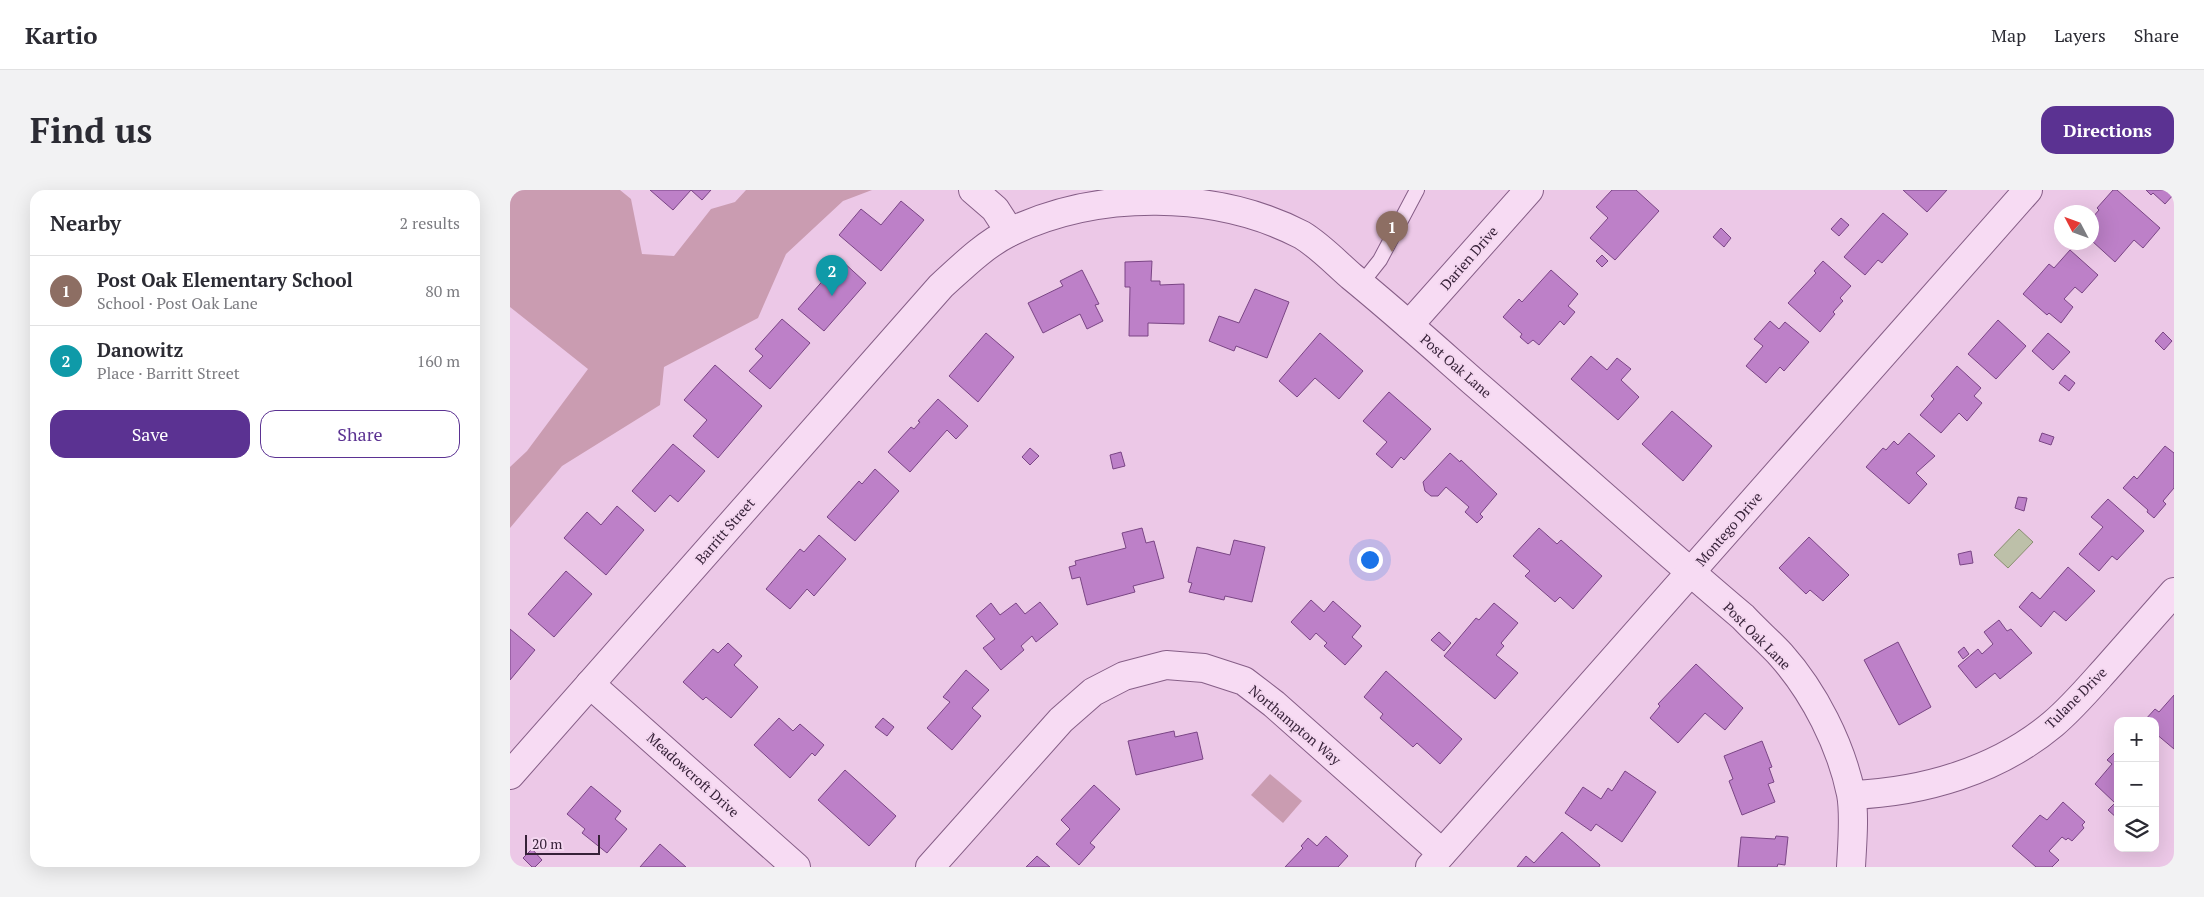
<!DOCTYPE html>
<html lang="en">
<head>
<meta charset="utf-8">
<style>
  :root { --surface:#fff; --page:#f2f2f3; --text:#2b2b33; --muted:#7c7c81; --line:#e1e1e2; --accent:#5b3292 }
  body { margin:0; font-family:"PT Serif",serif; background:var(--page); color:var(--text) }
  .controls { position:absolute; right:15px; bottom:15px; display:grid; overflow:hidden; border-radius:10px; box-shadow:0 5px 20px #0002 }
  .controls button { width:45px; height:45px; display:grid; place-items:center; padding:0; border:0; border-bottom:1px solid var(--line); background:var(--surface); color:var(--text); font:25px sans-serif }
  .compass { position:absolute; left:1544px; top:15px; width:45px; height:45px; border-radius:50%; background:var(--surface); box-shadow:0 5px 20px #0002; rotate:311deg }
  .scale { position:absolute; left:15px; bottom:12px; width:75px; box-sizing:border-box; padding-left:5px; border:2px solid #362138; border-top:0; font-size:14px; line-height:18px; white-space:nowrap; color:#362138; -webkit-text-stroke:4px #f4d7f0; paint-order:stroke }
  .you { position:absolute; left:859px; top:369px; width:18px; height:18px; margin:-12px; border:4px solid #fff; border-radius:50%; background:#1a73e8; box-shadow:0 0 0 8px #1a73e833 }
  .badge { display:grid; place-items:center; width:32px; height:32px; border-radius:50%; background:var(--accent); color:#fff; font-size:16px; font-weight:700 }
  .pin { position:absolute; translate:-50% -41px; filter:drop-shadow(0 1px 2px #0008) }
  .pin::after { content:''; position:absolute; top:26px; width:18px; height:15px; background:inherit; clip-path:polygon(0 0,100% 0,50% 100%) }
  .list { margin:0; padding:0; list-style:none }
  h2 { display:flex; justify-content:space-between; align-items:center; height:65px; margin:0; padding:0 20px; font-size:21px }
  h2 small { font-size:16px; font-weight:400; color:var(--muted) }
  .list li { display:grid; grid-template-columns:32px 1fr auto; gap:15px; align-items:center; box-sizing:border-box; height:70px; padding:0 20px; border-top:1px solid var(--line) }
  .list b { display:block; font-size:19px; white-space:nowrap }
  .list p { margin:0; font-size:16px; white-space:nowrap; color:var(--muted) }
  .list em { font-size:16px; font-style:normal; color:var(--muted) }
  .actions { display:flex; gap:10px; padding:15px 20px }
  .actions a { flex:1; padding:11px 0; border:1px solid var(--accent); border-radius:15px; text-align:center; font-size:18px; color:var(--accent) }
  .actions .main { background:var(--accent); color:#fff }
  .icon { flex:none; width:28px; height:28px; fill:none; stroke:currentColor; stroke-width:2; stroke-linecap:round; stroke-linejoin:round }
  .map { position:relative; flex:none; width:1664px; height:677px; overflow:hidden; border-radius:15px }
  header { display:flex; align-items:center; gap:30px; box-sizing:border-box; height:70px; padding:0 25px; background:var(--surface); border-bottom:1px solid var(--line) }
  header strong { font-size:24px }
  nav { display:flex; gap:28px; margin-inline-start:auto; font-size:18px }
  .intro { display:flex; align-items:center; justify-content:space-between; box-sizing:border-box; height:120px; padding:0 30px }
  h1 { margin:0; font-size:35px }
  .button { padding:12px 22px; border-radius:15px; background:var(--accent); color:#fff; font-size:18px; font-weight:700 }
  main { display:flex; gap:30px; padding:0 30px }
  aside { flex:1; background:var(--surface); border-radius:15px; box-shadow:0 5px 20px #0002 }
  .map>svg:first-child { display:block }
  .green { fill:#ca9cb1 }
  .water { fill:#bdc0a9; stroke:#898e70 }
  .building { fill:#bd80c8; stroke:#7a4585 }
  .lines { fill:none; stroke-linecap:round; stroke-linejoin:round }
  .lane-casing { stroke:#865e87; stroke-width:16 }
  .street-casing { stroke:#865e87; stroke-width:30 }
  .lane { stroke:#f7dbf3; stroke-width:14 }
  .street { stroke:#f7dbf3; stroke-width:28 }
  .labels { text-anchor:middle; stroke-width:4; stroke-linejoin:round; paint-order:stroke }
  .street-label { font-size:14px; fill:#362138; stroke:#f4d7f0 }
</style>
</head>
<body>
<header>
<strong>Kartio</strong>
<nav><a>Map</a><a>Layers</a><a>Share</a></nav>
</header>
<div class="intro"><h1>Find us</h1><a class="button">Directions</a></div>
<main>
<aside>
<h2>Nearby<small>2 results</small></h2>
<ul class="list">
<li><span class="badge" style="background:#8d6e63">1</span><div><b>Post Oak Elementary School</b><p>School · Post Oak Lane</p></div><em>80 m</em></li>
<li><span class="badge" style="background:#0f9aa8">2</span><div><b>Danowitz</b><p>Place · Barritt Street</p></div><em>160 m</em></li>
</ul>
<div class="actions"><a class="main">Save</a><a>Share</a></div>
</aside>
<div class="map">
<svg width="1664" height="677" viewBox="0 0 1664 677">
  <rect width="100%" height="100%" fill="#ecc8e7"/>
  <!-- green -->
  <g class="green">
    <path d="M0,0H110L121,9L132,64L164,66L201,19L225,12L236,0H362L333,11L276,64L248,128L154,177L150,215L52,276L0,338V277L17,261L78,179L0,117Z"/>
    <path d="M760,584L792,611L773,633L741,605Z"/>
  </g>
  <!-- water -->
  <path class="water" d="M1509,339L1523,352L1498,378L1484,365Z"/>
  <!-- building -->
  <g class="building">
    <path d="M140,0H201L192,10L181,0L163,20Z"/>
    <path d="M1102,0H1126L1149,21L1105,70L1080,48L1098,28L1086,17Z"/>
    <path d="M1393,0H1437L1417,22Z"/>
    <path d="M1603,0H1607L1650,38L1633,58L1624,50L1605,72L1582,51V36L1586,32L1582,28L1589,20L1587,18Z"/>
    <path d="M1636,0H1664V4L1655,14L1643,3L1641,5Z"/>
    <path d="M391,11L414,30L371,81L329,45L351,19L371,35Z"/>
    <path d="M1373,23L1398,44L1372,73L1368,70L1355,85L1334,67Z"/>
    <path d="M1331,28L1339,35L1329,46L1321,39Z"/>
    <path d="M1211,38L1221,48L1214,57L1203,47Z"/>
    <path d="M1560,60L1588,85L1572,103L1565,97L1554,109L1563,117L1551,133L1539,123L1537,125L1513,104L1539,74L1544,78Z"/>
    <path d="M1092,65L1098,71L1092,77L1086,71Z"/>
    <path d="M331,70L356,93L314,141L288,119Z"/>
    <path d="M642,71L641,91H650V95L674,94V134L638,133V146H619L620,97H615V72Z"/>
    <path d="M1313,71L1341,96L1330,108L1333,111L1323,122L1325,124L1310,142L1278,113L1306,83L1304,81Z"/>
    <path d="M572,80L589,114L585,115L593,131L577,139L570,124L533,143L518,113L553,96L550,91Z"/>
    <path d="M1041,80L1068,104L1058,116L1065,122L1054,135L1050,131L1029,155L1023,150L1018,154L1010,147L1012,144L993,127L1009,109L1012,112Z"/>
    <path d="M745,99L779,112L757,168L726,156L724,161L699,151L709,126L729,133Z"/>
    <path d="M272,129L300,153L260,199L239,181L253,166L245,159Z"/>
    <path d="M1488,130L1516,156L1486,189L1458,164Z"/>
    <path d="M1260,131L1269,139L1275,132L1299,152L1274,181L1270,177L1256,193L1236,176L1253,156L1244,149Z"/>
    <path d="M1653,142L1662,151L1654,160L1645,151Z"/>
    <path d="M476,143L504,167L468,212L439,186Z"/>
    <path d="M810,143L853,181L829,209L805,188L787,207L769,191Z"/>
    <path d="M1538,143L1560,162L1543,180L1522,161Z"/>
    <path d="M1081,166L1097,180L1107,168L1121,179L1111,190L1129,207L1108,230L1061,189Z"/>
    <path d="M205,175L252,216L208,268L183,246L197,230L174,210Z"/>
    <path d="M1447,176L1471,198L1464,206L1472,213L1457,231L1449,223L1431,243L1410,225L1424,209L1421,206Z"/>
    <path d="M1555,185L1565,193L1559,201L1549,193Z"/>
    <path d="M879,202L921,239L894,270L891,267L882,278L866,264L877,252L853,231Z"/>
    <path d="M428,209L458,236L446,249L437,240L400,282L378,262L401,237L404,239L410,232L408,231Z"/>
    <path d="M1162,221L1202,256L1173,291L1132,254Z"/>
    <path d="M1399,243L1425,266L1406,283L1417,294L1399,314L1356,277L1373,258L1376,260L1384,251L1388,255Z"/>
    <path d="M1532,243L1544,247L1541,255L1529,251Z"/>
    <path d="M163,254L195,281L168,312L160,305L145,322L122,301Z"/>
    <path d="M1655,256L1664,263V298L1653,311L1656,314L1644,328L1637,322L1638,320L1613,298L1624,286L1627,289Z"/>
    <path d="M520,258L529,266L520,275L512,267Z"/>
    <path d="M611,262L615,276L603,279L600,265Z"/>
    <path d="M940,263L950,272L951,270L987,304L970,324L973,327L967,333L955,322L959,317L936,297L928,306H921L915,301L913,292Z"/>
    <path d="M365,279L389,301L345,351L317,327L349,291L352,294Z"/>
    <path d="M1508,307L1517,308L1514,321L1505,318Z"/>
    <path d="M1598,309L1634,341L1607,370L1602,366L1589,381L1569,364L1593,337L1581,327Z"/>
    <path d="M107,316L134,340L96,385L54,348L77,322L91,335Z"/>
    <path d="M632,338L636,353L644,351L654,388L623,396L625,402L577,415L570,387L562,389L559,377L566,375L565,371L616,358L612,343Z"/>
    <path d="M1029,338L1047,354L1051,350L1092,386L1063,419L1050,407L1045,412L1015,386L1020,381L1003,366Z"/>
    <path d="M309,345L336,369L304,406L297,399L280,419L256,399L290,359L294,362Z"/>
    <path d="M1299,347L1339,385L1313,411L1300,400L1296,404L1269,378Z"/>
    <path d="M724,350L755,357L742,412L715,406L714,410L679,402L682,393L678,392L687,357L720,365Z"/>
    <path d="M1461,361L1463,373L1450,375L1448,364Z"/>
    <path d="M1558,377L1585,401L1556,431L1544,421L1531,437L1509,417L1522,402L1530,409Z"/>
    <path d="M56,381L82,404L44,447L18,424Z"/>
    <path d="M801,410L814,422L823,411L851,436L842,447L852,456L835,475L814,456L817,453L806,443L800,450L781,432Z"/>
    <path d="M530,412L548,434L526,452L522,446L511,456L514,460L491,480L473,458L485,449L466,426L481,413L490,425L506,413L515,424Z"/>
    <path d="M984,413L1008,433L991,453L994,456L986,465L1008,483L985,509L934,466L966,428L969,430Z"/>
    <path d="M1489,430L1497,441L1501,439L1522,463L1490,489L1485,483L1466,498L1448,476L1468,459L1472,464L1483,454L1474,442Z"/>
    <path d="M0,439L25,460L0,490Z"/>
    <path d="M929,442L941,453L934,461L921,450Z"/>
    <path d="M1388,452L1421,517L1389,535L1354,470Z"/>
    <path d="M218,453L232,466L224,475L248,497L221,528L196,507L193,510L173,492L203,459L208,463Z"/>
    <path d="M1454,457L1459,464L1453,469L1448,462Z"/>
    <path d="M1186,474L1233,518L1215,540L1195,523L1168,553L1140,528L1150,516L1148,514Z"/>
    <path d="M456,480L479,500L462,518L471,526L442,560L417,538L440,512L433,507Z"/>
    <path d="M876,481L952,549L930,574L907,553L903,557L870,528L873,524L854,507Z"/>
    <path d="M1664,505V559L1645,543V531H1634L1645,519L1649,522Z"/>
    <path d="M269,528L283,541L290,534L314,555L305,566L302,563L280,588L244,555Z"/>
    <path d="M373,528L384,537L377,546L365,537Z"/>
    <path d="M664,541L665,547L687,542L693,569L626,585L618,551Z"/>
    <path d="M1252,551L1262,577L1259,578L1264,592L1258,594L1265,612L1232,625L1219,591L1223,589L1214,566Z"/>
    <path d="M1608,559V629L1598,620L1605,613L1585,594L1602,574L1597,570Z"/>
    <path d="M335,580L386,626L359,656L308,610Z"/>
    <path d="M1115,581L1146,602L1112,652L1086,634L1081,641L1055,623L1073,597L1091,609L1098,598L1102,601Z"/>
    <path d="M584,595L610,619L580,653L585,657L569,675L546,654L560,639L551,630Z"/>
    <path d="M81,596L111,621L105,629L117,639L97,663L72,643L75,639L57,624Z"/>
    <path d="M1553,612L1575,632L1572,635L1574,638L1562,651L1558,648L1556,650L1552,647L1539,661L1549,670L1542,677H1526L1502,656L1530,625L1537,630Z"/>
    <path d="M1052,642L1090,675L1089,677H1007L1016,666L1024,673Z"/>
    <path d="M816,646L838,666L828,677H775L793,658L791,656L798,648L807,656Z"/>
    <path d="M1266,646L1278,647L1275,675L1268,674L1267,677H1228L1231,647L1265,649Z"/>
    <path d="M150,654L176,677H130Z"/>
    <path d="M22,659L32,670L25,677H22L13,668Z"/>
    <path d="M527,666L540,677H516Z"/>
  </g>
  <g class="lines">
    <defs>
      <path id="lane" d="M851,94L870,70L907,0"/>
      <g id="street">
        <path d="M463,0L485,19L500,42"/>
        <path d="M899,135L1019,0"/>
        <path d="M80,494L286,677"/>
        <path d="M0,585L431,96C453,76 474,55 500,42C588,0 705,0 792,45C810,56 825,72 841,86C884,121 925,158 967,195C1056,272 1143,351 1233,427C1245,440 1259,452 1271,465C1304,502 1331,555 1341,604C1345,625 1342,656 1341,677"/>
        <path d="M1342,605C1413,602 1487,581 1543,534C1562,518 1579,498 1596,479C1618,454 1641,428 1664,402"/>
        <path d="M420,677L551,530L583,502L614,486L656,475L694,478L734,491L764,514L932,663"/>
        <path d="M920,677L1518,0"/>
      </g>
    </defs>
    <!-- lane casing -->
    <use href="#lane" class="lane-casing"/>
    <!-- street casing -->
    <use href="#street" class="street-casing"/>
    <!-- lane -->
    <use href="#lane" class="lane"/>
    <!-- street -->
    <use href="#street" class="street"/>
  </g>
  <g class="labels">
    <!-- street labels -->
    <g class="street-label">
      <text transform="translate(959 68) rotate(-49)" y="5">Darien Drive</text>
      <text transform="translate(946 176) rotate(41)" y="5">Post Oak Lane</text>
      <text transform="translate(1219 339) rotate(-49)" y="5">Montego Drive</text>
      <text transform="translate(215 341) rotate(-49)" y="5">Barritt Street</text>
      <text transform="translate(1247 446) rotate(45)" y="5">Post Oak Lane</text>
      <text transform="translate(1566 508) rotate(-45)" y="5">Tulane Drive</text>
      <text transform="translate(785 535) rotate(40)" y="5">Northampton Way</text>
      <text transform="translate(183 585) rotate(42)" y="5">Meadowcroft Drive</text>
    </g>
  </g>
</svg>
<div class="controls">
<button>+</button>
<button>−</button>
<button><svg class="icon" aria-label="layers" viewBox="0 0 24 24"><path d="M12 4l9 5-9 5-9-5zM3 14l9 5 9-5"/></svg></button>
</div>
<svg class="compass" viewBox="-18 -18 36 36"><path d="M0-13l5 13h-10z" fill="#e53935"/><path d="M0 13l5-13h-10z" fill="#7c7c81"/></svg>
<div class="scale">20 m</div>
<div class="you"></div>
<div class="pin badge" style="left:882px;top:62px;background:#8d6e63">1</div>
<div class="pin badge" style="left:322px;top:106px;background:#0f9aa8">2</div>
</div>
</main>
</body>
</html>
